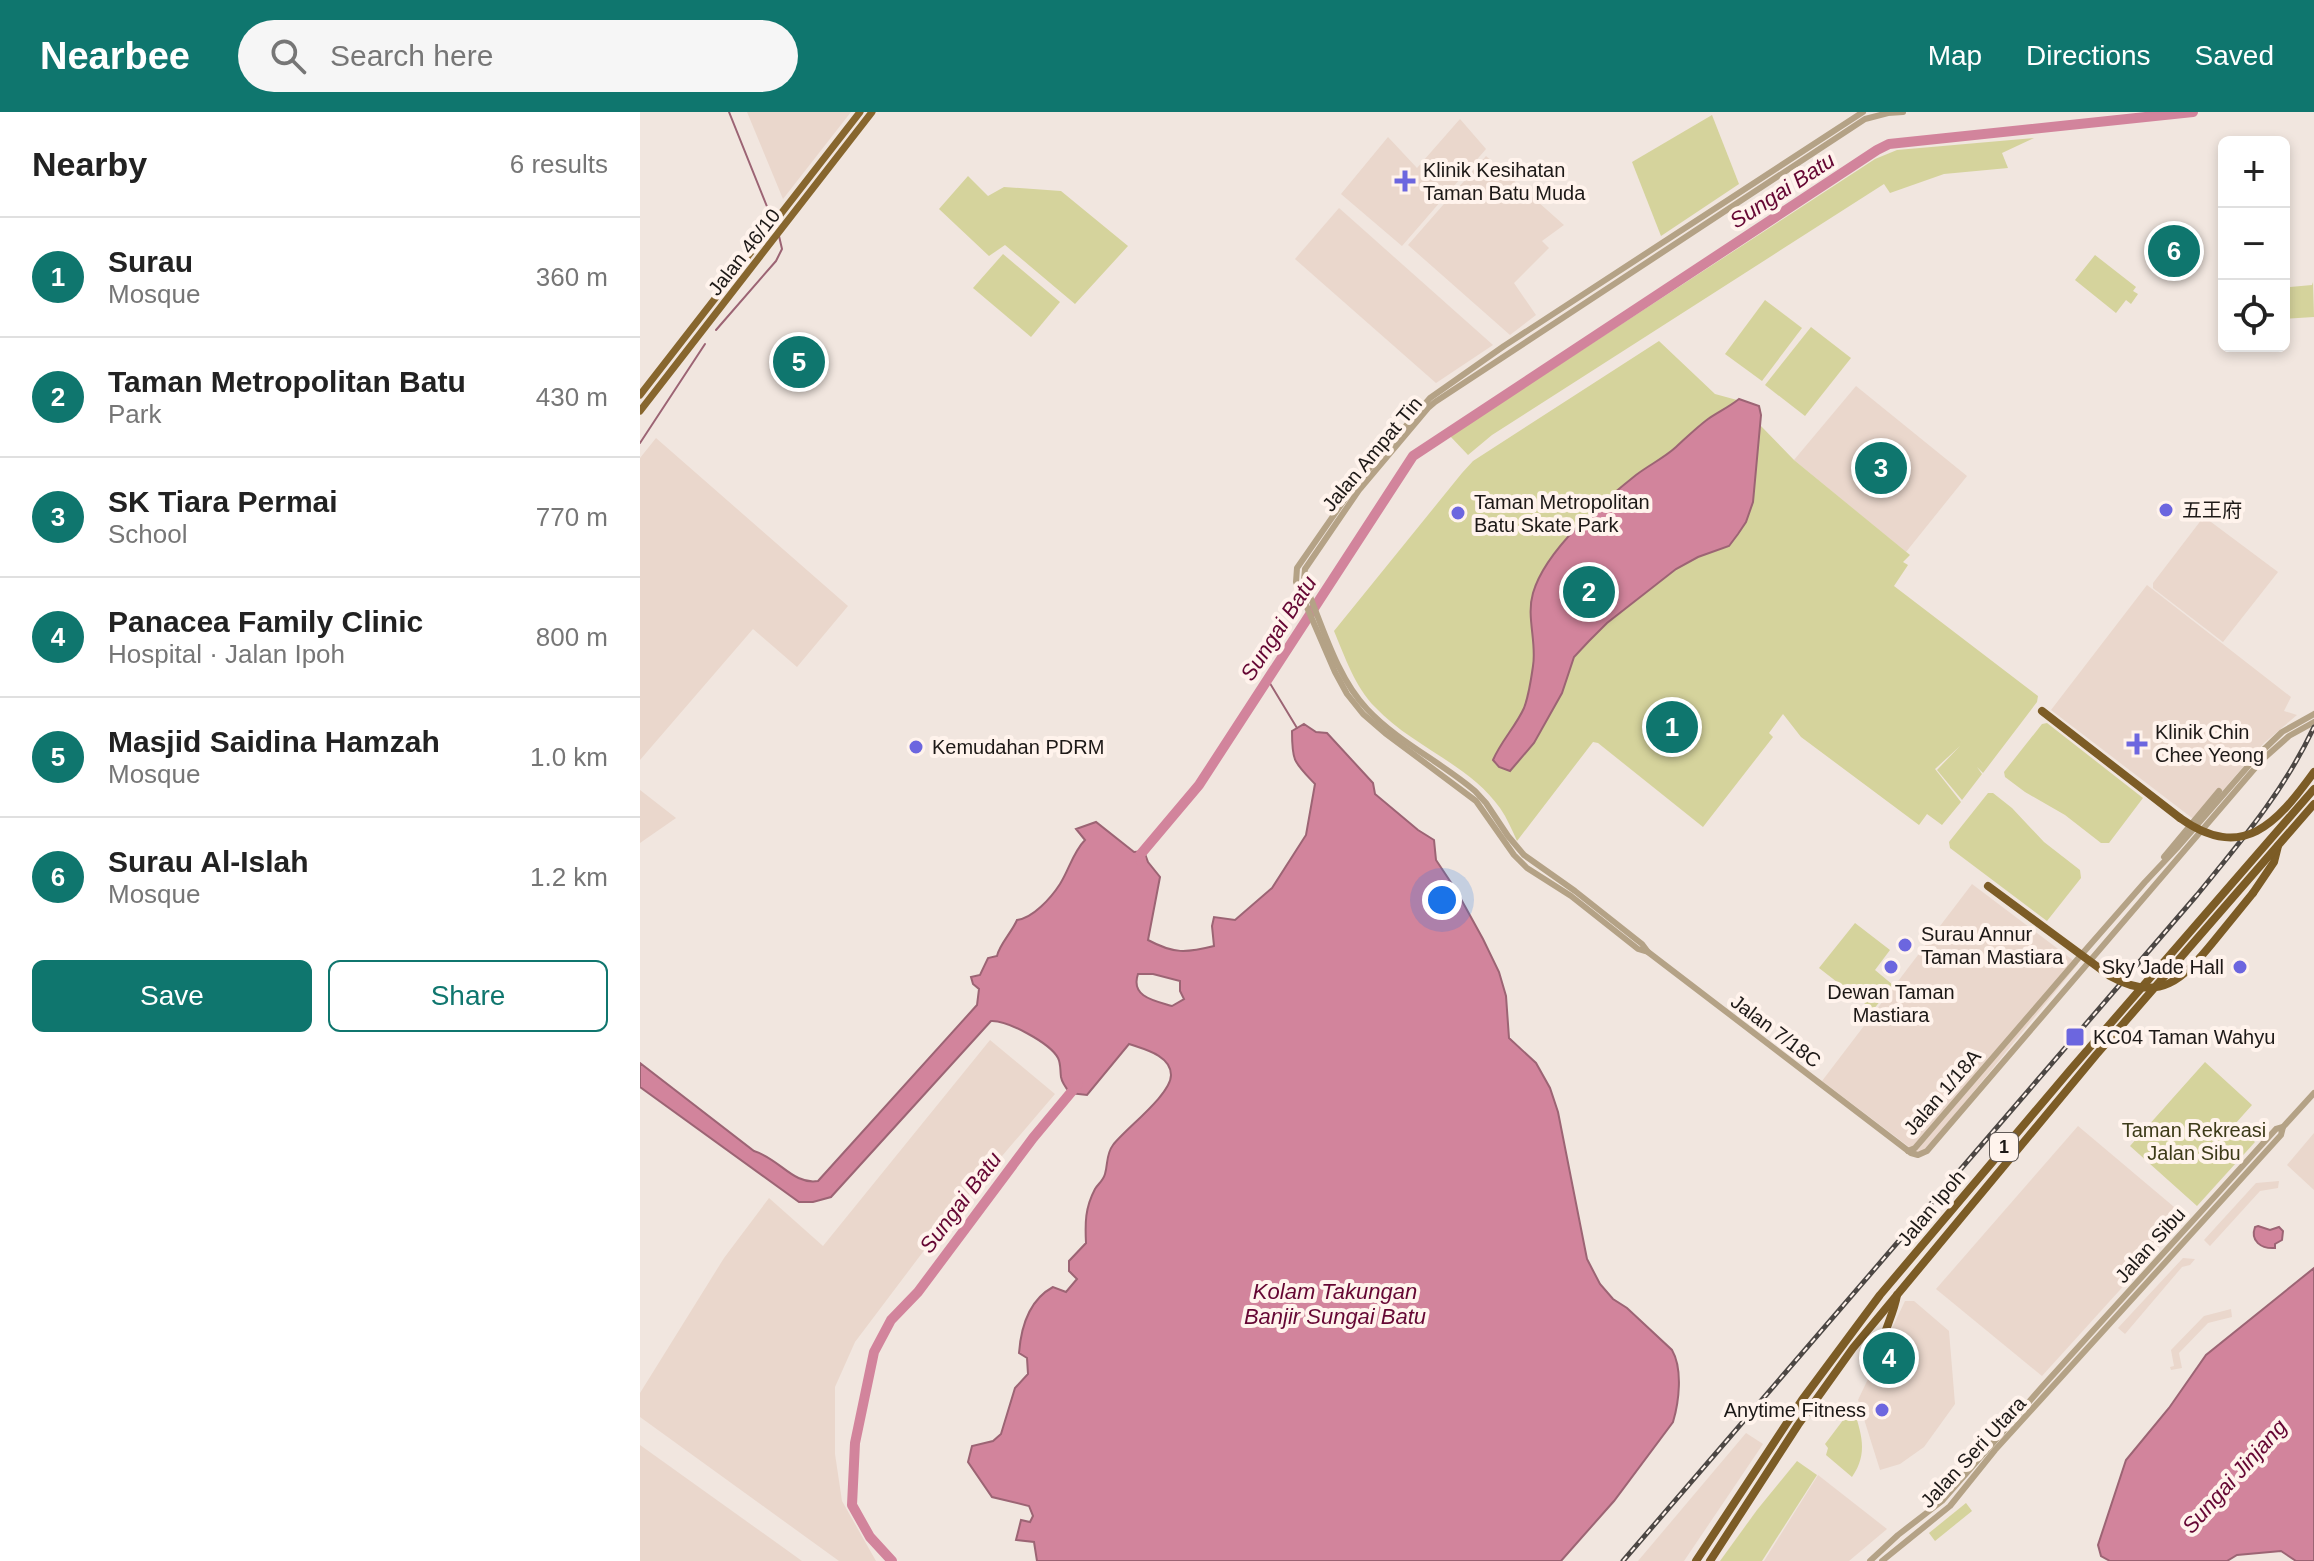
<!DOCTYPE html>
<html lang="en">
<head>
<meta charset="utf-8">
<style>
  :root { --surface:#fff; --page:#f6f6f6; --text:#222; --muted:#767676; --line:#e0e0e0; --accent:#0f766e }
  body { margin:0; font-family:Arial,"Noto Sans SC",sans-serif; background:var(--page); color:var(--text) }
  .controls { position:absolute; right:24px; top:24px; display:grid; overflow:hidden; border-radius:12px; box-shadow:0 4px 12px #0003 }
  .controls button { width:72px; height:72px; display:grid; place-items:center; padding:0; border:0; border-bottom:2px solid var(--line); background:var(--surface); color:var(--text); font:40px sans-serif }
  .you { position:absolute; left:802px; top:788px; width:28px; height:28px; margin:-20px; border:6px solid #fff; border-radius:50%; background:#1a73e8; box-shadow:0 0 0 12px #1a73e833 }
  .badge { display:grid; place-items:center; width:52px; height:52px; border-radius:50%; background:var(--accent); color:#fff; font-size:26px; font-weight:700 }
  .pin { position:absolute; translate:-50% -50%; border:4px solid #fff; box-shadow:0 2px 8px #0006 }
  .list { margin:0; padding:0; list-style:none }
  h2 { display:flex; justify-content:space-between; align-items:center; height:104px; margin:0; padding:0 32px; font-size:34px }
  h2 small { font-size:26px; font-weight:400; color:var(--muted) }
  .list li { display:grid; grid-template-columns:52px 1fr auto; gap:24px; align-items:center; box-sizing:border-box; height:120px; padding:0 32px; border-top:2px solid var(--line) }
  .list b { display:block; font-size:30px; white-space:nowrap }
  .list p { margin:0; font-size:26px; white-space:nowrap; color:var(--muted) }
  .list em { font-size:26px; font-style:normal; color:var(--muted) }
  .actions { display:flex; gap:16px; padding:24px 32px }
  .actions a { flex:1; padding:18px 0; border:2px solid var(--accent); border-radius:12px; text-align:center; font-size:28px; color:var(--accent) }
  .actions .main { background:var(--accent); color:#fff }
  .icon { flex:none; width:44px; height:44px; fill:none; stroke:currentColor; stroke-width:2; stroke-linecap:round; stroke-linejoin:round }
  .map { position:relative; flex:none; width:1674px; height:1449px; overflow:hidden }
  header { display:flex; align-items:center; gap:48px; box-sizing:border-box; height:112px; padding:0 40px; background:var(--accent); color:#fff }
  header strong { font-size:38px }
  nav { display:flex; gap:44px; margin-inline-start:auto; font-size:28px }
  .search { width:560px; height:72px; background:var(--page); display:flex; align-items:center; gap:20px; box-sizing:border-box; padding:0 28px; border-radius:44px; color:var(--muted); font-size:30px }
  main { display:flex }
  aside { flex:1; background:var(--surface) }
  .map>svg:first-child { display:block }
  .built { fill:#ead7cc }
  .green { fill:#d5d39c }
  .water { fill:#d2849c; stroke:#9c6474; stroke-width:2; fill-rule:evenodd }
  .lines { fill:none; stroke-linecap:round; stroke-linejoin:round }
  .stream { stroke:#9c6474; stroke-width:2 }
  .river { stroke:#d2849c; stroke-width:10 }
  .tertiary { stroke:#b4a286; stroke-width:6 }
  .primary { stroke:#87662e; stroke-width:7 }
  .trunk { stroke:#7c5c26; stroke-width:8 }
  .rail-casing { stroke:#4c4744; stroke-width:5 }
  .rail { stroke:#fff3ec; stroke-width:2; stroke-dasharray:6; stroke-linecap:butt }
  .trunk-bridge { stroke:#7c5c26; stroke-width:8 }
  .poi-dot { fill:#6c66df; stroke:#fff3ec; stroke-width:3 }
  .labels { text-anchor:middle; stroke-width:8; stroke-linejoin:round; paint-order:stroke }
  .shield { fill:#fff3ec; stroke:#615a57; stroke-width:2 }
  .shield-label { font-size:18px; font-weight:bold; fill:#1d1917 }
  .poi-label { font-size:20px; fill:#1d1917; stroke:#fff3ec; text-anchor:start }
  .street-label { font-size:20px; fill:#1d1917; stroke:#fff3ec }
  .park-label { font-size:20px; fill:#3d3b19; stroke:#fff3ec }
  .water-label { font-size:22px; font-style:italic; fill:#650633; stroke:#fff3ec }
</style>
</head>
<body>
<header>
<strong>Nearbee</strong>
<div class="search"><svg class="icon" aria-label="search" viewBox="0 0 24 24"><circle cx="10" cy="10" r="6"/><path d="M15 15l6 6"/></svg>Search here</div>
<nav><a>Map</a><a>Directions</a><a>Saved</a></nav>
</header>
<main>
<aside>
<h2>Nearby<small>6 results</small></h2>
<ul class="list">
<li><span class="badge">1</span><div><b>Surau</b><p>Mosque</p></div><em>360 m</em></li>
<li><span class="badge">2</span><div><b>Taman Metropolitan Batu</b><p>Park</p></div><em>430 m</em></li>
<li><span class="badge">3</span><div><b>SK Tiara Permai</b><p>School</p></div><em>770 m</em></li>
<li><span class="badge">4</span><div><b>Panacea Family Clinic</b><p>Hospital · Jalan Ipoh</p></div><em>800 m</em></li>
<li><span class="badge">5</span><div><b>Masjid Saidina Hamzah</b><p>Mosque</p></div><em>1.0 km</em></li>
<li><span class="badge">6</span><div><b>Surau Al-Islah</b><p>Mosque</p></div><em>1.2 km</em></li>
</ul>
<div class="actions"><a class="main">Save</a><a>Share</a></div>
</aside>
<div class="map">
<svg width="1674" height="1449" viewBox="0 0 1674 1449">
  <rect width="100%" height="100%" fill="#f1e6df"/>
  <!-- built -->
  <g class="built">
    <path d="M107,0H211L143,87Z"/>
    <path d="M820,7L846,37L762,134L701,82L748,25L777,56Z"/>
    <path d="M846,44L924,113L902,129L909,136L874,171L896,203L870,223L768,133Z"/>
    <path d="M699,96L853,233L796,271L655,147Z"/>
    <path d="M1216,274L1327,364L1266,440L1154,348Z"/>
    <path d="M16,326L208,494L157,555L113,517L0,648V346Z"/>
    <path d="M1562,407H1567L1638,460L1583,530L1513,476V471Z"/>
    <path d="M1507,473L1651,585L1644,599L1657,603L1624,631L1556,709L1411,598Z"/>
    <path d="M0,678L36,706L0,731Z"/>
    <path d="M1332,772L1438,852L1281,1044L1182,969Z"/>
    <path d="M350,928L415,982L304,1112L215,1230L195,1275V1342L202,1389L236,1449H199L0,1305V1281L84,1146L129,1086L183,1134Z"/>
    <path d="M1438,1014L1546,1105L1402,1264L1296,1177Z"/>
    <path d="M1674,1021V1078L1647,1053Z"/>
    <path d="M1639,1069L1638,1076L1620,1079L1570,1134L1564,1128L1616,1071Z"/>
    <path d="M1543,1146L1555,1147L1550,1153L1542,1155L1485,1222L1478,1216Z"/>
    <path d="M1265,1189H1274L1309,1219L1315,1292L1284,1335L1260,1352L1240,1358L1218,1288Z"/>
    <path d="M1591,1197L1592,1205L1568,1211L1539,1241L1542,1256L1531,1258L1530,1255L1534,1254L1531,1238L1564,1204Z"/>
    <path d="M1106,1321L1123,1332L1044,1449H998Z"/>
    <path d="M0,1333L162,1449H0Z"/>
    <path d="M1178,1363L1247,1417L1209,1449H1124Z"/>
  </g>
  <!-- green -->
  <g class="green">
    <path d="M1072,3L1099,72L1021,124L992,50Z"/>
    <path d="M1394,26L1362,41L1368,56L1304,62L1250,81L1244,72L852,323L828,343L810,324L1235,47L1257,38Z"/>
    <path d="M328,64L348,84L364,75L421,79L488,134L435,192L365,133L349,144L299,97Z"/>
    <path d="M363,142L420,190L391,225L333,176Z"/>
    <path d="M1455,143L1496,175L1493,179L1498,182L1491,192L1486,188L1476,201L1435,168Z"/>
    <path d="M1673,170L1674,205L1644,207V194L1650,175L1672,173Z"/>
    <path d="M1125,188L1162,216L1122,269L1085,242Z"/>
    <path d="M1171,215L1211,246L1165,304L1125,273Z"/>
    <path d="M1019,229L1075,282L1119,294L1121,298L1120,313L1154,348L1270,443L1263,450L1268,453L1254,474L1398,584L1397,590L1343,661L1337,655L1342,662L1322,688L1297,658L1320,634L1295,657L1321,690L1302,713L1287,702L1279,713L1161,625L1143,602L1129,621L1133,625L1063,715L958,631L953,630L877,729C872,718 867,706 860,696C829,652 771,634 735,595C715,575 705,545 694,519L822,361L833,349Z"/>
    <path d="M1407,611L1503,686L1469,731H1461L1425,703L1385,680L1365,665L1364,660L1402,612Z"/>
    <path d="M1348,681H1353L1372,696L1404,730L1440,758L1441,766L1407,809L1310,736L1309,730Z"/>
    <path d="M1215,811L1250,838L1235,858L1253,873L1233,898L1179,856Z"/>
    <path d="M1565,950L1612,993L1595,1012L1615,1030L1557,1094L1490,1034Z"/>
    <path d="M1213,1295C1221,1321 1229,1341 1212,1365L1186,1343L1188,1336L1185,1332Z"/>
    <path d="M1157,1349L1177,1363L1122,1449H1080L1117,1398Z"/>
    <path d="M1326,1391L1332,1399L1295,1429L1289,1421Z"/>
  </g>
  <!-- water -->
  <g class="water">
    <path d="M1099,287L1119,294L1121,303L1113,390L1106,410L1098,422L1089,434L1058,445L1036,457L967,511L949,529L934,545L922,581L894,631L870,659L859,655L853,648C861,629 876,614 884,596C889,583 891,568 893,554C897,530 886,505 893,481C906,437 961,391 996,363C1009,353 1024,346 1036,335C1047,325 1056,316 1068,307C1078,300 1089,295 1099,287Z"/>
    <path d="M664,612L676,620L687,621L733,671L735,682L778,718L794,728L796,748L816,778L843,827L859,860L866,884L869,926L896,951L910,976L918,1000L947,1147L960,1172L973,1187L987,1196L1032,1238C1043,1257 1039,1290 1033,1310L974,1389L921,1449H397L394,1430L376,1428L381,1408L390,1410L393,1404L389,1394L352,1385L328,1350L332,1334L353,1329L361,1322L375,1276L388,1262L387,1246L379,1241C381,1215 389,1188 413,1175L426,1180L437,1167L429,1159V1149L446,1131C445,1111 445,1096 455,1077C458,1072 463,1069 465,1062C468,1052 466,1042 473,1033C485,1017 531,983 531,963C531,943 503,937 489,932L447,983L430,981C426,976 422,971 421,965C420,958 421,952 418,946C410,931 367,908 351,909L191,1085L173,1090H159L0,975V951L114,1039C140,1047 153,1073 178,1069L337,893L339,877L333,872L331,865L340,863L348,846L357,844C359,833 372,820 377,808C393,806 411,786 420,772C429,758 433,740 445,728L436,717L456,710L494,740L504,739L508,750L520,765L508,828C534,842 546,841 574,834L572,814L574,805L595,808L632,776L666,723L675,672C654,650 652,650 652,619ZM498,862H513L540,869V879L544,887L532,894C515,889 490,885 498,862Z"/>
    <path d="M1618,1114L1630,1118L1639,1115L1643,1119L1642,1128L1635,1132V1136C1621,1137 1610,1129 1615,1115Z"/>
    <path d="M1674,1156V1449H1656L1641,1439L1597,1443L1587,1449H1470L1461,1444L1458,1433L1486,1348L1529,1296L1566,1243Z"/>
  </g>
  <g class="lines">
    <!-- stream -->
    <g class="stream">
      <path d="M89,0L132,107"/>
      <path d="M76,218L136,149L142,137L139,124"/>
      <path d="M0,331L65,232"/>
      <path d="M628,568L657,616"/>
    </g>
    <!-- river -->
    <g class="river">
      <path d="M501,749L500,743L559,673L773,344L1237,38L1249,32L1553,0"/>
      <path d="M252,1449L230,1425L212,1393L215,1331L234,1240L251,1208L278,1180L393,1026L438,972"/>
    </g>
    <!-- tertiary -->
    <g class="tertiary">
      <path d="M1223,0L864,234L790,286L714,374L657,456L656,470L695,560L707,582L723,602L745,621L836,689L874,743L887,756L931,784L998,837L1008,840L1271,1041L1278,1043L1287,1039L1622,648L1649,624L1674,610"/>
      <path d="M1524,745L1579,679"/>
      <path d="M1008,840L1002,832L935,779L884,743L868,724L846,691L835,679C801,650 758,630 727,597C698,567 683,516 667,477L664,468L665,457L719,378L788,296L795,290L1225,7L1248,1L1263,0"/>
      <path d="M1268,1039L1275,1036L1442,842L1505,770L1537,736L1617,644L1642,620L1674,602"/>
      <path d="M1230,1449L1258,1423L1302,1389L1402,1275L1636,1017L1643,1015L1674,981"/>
      <path d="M1242,1449L1310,1394L1355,1338L1641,1023L1643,1015"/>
    </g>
    <!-- primary -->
    <g class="primary">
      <path d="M0,283L220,0"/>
      <path d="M0,299L232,0"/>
    </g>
    <!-- trunk -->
    <g class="trunk">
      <path d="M1402,599L1540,706"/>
      <path d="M1613,781L1634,750L1638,734"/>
      <path d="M1240,1245C1241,1222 1253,1206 1257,1183"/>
      <path d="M1056,1449L1162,1288L1240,1183L1431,957L1674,677"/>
      <path d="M1070,1449L1158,1313L1213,1236L1456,943L1674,692"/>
    </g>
    <defs>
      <path id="rail" d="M983,1449L1557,783C1602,728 1644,679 1674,615"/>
    </defs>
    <!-- rail casing -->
    <use href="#rail" class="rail-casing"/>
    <!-- rail -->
    <use href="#rail" class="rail"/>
    <!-- trunk-bridge -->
    <g class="trunk-bridge">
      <path d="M1540,706C1603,751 1637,711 1674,660"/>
      <path d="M1348,774L1470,864C1520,892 1543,867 1574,829C1587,813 1600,797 1613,781"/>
    </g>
  </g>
  <!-- markers -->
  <g class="poi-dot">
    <path d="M761 57h8v8h8v8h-8v8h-8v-8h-8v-8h8z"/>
    <circle cx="1526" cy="398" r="8"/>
    <circle cx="818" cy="401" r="8"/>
    <path d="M1493 620h8v8h8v8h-8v8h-8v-8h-8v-8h8z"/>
    <circle cx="276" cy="635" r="8"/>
    <circle cx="1265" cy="833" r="8"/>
    <circle cx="1251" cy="855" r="8"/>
    <circle cx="1600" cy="855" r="8"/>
    <rect x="1425" y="915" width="20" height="20" rx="4"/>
    <circle cx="1242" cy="1298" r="8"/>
  </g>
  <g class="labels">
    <!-- shield labels -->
    <rect class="shield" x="1350" y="1021" width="28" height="28" rx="6"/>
    <g class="shield-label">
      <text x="1364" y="1041">1</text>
    </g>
    <!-- poi labels -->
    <g class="poi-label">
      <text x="783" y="65">Klinik Kesihatan<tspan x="783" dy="23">Taman Batu Muda</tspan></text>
      <text x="834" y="397">Taman Metropolitan<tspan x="834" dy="23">Batu Skate Park</tspan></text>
      <text x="1542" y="405">五王府</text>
      <text x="1515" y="627">Klinik Chin<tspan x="1515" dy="23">Chee Yeong</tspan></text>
      <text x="292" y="642">Kemudahan PDRM</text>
      <text x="1281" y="829">Surau Annur<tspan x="1281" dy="23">Taman Mastiara</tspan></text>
      <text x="1584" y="862" text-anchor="end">Sky Jade Hall</text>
      <text x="1251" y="887" text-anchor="middle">Dewan Taman<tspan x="1251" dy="23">Mastiara</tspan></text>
      <text x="1453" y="932">KC04 Taman Wahyu</text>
      <text x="1226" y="1305" text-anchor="end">Anytime Fitness</text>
    </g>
    <!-- street labels -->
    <g class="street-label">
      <text transform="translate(104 140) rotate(-52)" y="7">Jalan 46/10</text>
      <text transform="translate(732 342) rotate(-50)" y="7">Jalan Ampat Tin</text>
      <text transform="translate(1136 919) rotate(37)" y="7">Jalan 7/18C</text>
      <text transform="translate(1302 980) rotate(-49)" y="7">Jalan 1/18A</text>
      <text transform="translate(1291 1096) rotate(-50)" y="7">Jalan Ipoh</text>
      <text transform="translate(1510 1133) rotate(-48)" y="7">Jalan Sibu</text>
      <text transform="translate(1333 1340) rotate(-47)" y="7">Jalan Seri Utara</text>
    </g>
    <!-- park labels -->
    <g class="park-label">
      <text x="1554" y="1025">Taman Rekreasi<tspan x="1554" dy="23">Jalan Sibu</tspan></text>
    </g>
    <!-- water labels -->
    <g class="water-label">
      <text transform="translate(1142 78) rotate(-33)" y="8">Sungai Batu</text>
      <text transform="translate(638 516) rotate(-57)" y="8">Sungai Batu</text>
      <text transform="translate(320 1090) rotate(-53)" y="8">Sungai Batu</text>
      <text x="695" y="1187">Kolam Takungan<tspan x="695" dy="25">Banjir Sungai Batu</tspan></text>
      <text transform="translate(1594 1364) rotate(-48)" y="8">Sungai Jinjang</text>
    </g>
  </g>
</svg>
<div class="controls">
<button>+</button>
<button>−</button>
<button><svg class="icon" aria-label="locate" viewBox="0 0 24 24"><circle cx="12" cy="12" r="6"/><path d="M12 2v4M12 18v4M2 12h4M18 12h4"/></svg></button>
</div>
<div class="you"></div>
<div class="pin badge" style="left:1032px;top:615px">1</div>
<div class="pin badge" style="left:949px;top:480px">2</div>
<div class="pin badge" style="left:1241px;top:356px">3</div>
<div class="pin badge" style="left:1249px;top:1246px">4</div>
<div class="pin badge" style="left:159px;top:250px">5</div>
<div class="pin badge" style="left:1534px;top:139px">6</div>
</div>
</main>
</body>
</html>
